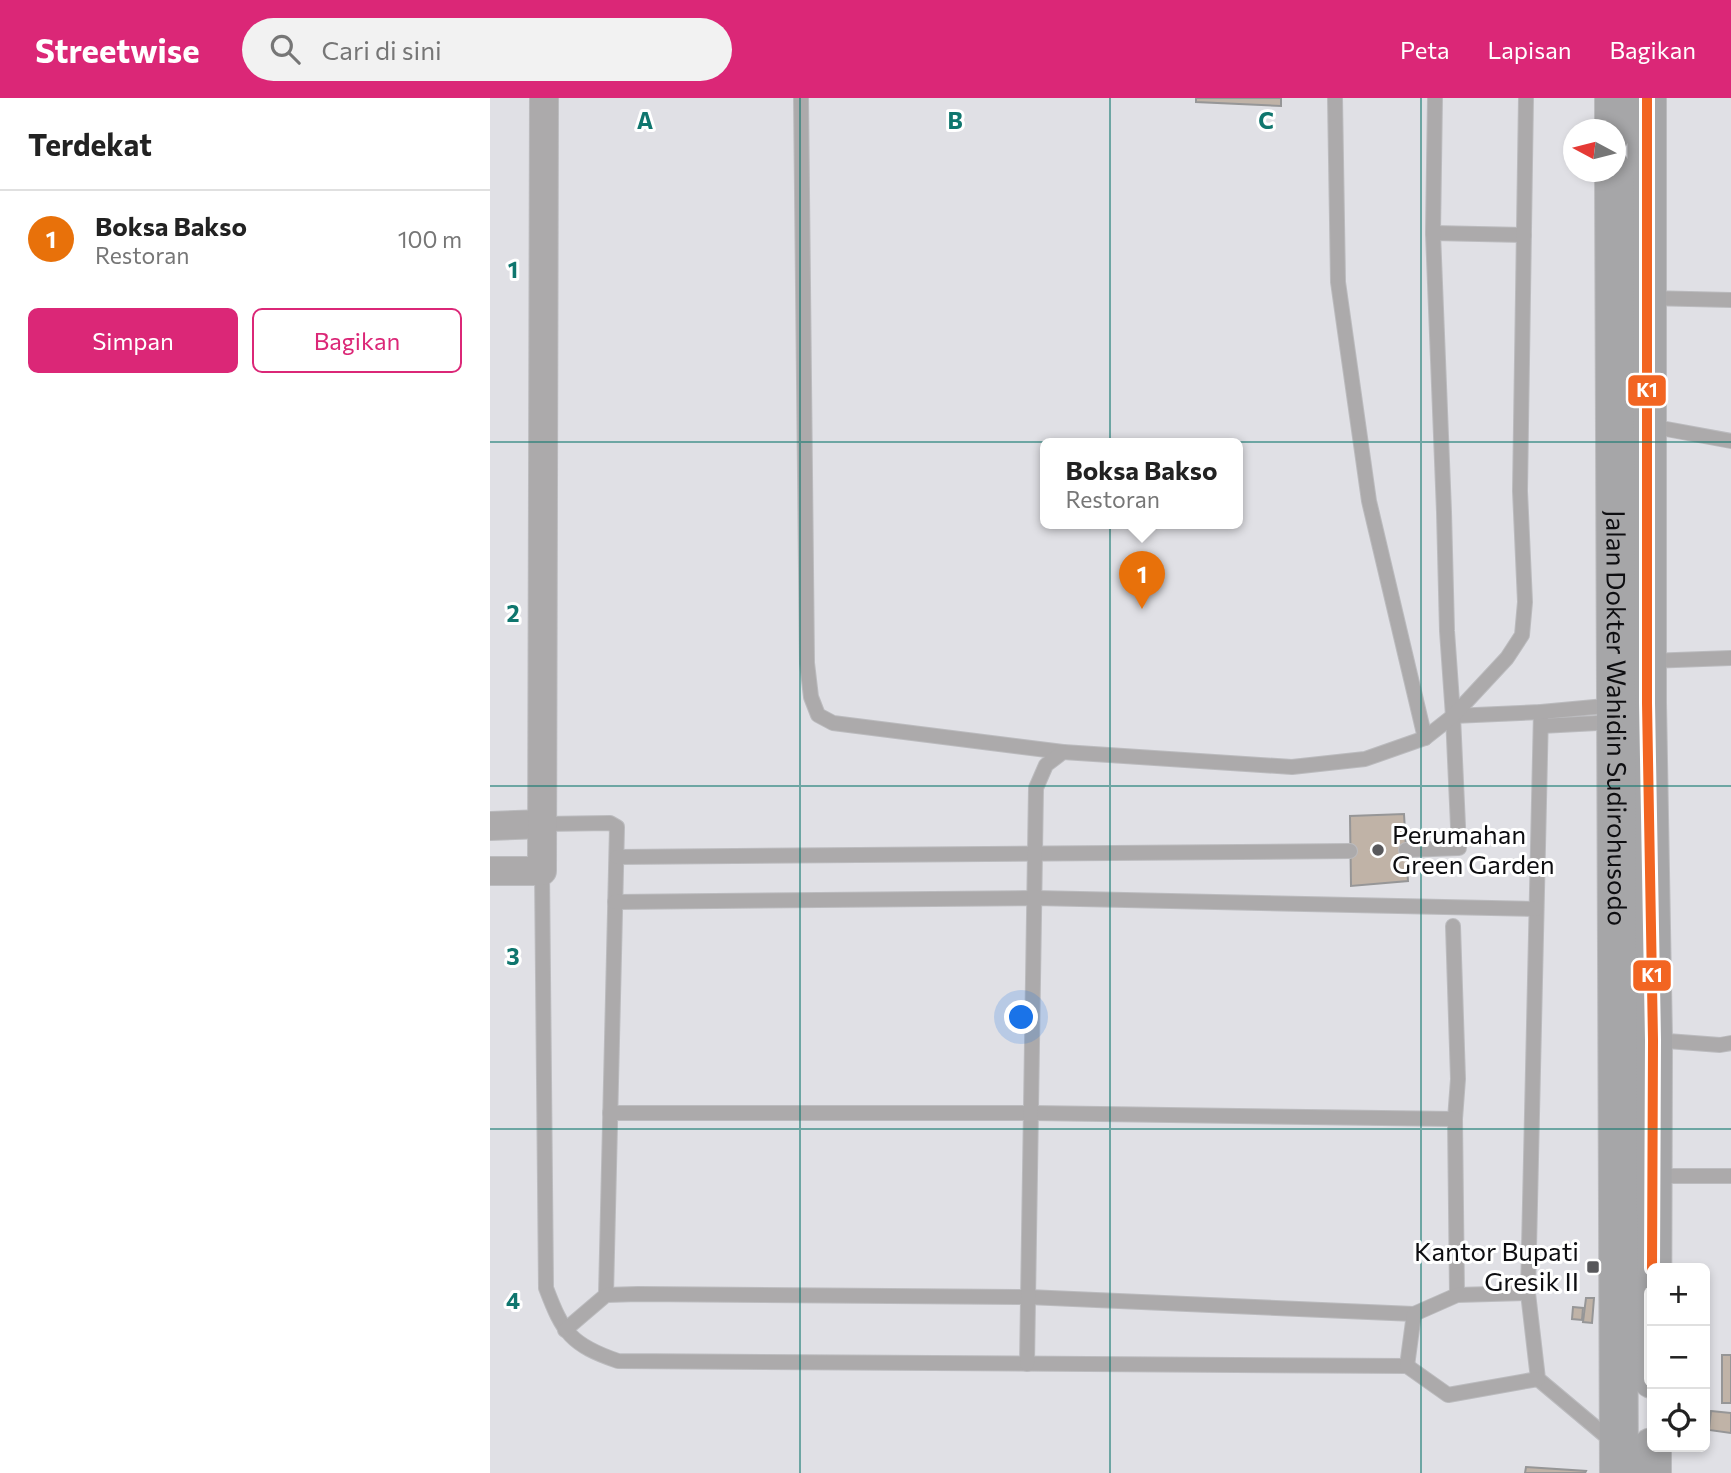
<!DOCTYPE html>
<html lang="id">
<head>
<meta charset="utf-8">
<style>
  :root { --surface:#fff; --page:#f2f2f2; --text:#222; --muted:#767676; --line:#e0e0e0; --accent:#db2777 }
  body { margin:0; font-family:Commissioner,sans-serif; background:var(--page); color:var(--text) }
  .controls { position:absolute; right:21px; bottom:21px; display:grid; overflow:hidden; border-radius:10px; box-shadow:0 4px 10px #0003 }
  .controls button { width:63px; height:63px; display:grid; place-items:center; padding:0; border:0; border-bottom:2px solid var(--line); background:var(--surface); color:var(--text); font:35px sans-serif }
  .compass { position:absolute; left:1073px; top:21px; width:63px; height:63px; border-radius:50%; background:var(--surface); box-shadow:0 4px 10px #0003; rotate:277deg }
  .you { position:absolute; left:532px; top:920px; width:24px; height:24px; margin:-18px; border:5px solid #fff; border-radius:50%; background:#1a73e8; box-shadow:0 0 0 10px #1a73e833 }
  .badge { display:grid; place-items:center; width:46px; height:46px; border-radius:50%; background:var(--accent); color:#fff; font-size:23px; font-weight:700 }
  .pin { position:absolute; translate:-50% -58px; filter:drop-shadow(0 2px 4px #0008) }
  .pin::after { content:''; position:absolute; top:37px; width:24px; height:21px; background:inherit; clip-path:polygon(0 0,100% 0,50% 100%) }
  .popup { position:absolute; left:550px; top:340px; width:203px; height:91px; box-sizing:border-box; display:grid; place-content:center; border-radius:10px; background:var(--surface); filter:drop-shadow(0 2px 5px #0005); font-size:23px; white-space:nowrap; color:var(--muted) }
  .popup b { font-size:26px; color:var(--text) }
  .popup::after { content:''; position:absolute; left:50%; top:100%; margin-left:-14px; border:14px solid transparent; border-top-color:var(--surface) }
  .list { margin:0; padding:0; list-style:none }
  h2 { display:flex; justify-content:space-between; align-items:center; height:91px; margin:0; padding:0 28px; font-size:30px }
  h2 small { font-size:23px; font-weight:400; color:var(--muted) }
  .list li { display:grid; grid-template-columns:46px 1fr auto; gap:21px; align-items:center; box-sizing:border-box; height:98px; padding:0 28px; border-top:2px solid var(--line) }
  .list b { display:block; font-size:26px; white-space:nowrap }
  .list p { margin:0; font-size:23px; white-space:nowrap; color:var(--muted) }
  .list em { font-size:23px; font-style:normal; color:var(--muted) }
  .actions { display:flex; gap:14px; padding:21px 28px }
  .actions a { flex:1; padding:16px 0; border:2px solid var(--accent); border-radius:10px; text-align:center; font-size:24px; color:var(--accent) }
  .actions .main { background:var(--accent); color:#fff }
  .icon { flex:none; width:38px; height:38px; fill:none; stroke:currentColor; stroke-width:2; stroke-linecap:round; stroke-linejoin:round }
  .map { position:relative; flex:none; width:1241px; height:1375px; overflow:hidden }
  header { display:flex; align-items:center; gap:42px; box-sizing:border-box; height:98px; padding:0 35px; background:var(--accent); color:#fff }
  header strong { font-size:33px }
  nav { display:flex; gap:38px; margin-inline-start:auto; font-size:24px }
  .search { width:490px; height:63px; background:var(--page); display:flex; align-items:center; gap:18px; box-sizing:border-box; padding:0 24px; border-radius:38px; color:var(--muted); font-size:26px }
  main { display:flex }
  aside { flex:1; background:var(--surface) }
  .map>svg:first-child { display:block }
  .building { fill:#c0b3a7; stroke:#969697; stroke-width:2 }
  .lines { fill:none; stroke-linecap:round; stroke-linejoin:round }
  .service-casing { stroke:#bbbbbe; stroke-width:16 }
  .minor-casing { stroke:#bbbbbe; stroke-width:30 }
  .trunk-casing { stroke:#bbbbbe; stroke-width:40 }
  .service { stroke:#acaaab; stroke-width:14 }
  .minor { stroke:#acaaab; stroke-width:28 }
  .trunk { stroke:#a6a6a8; stroke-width:38 }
  .bus-1-casing { stroke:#fff; stroke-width:16 }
  .bus-1 { stroke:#f26522; stroke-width:10 }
  .grid { fill:none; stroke:#0f766e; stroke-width:2; stroke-opacity:0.55 }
  .poi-dot { fill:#58585b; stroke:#fff; stroke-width:2.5 }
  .labels { text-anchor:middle; stroke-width:6; stroke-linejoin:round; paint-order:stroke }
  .street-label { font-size:26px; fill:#0e0e11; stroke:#fff }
  .poi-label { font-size:26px; fill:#0e0e11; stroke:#fff; text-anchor:start }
  .grid-label { font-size:23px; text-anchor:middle; font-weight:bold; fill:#0f766e; stroke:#fff; stroke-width:6; stroke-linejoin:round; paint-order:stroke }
  .line-badge { stroke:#fff; stroke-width:2.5 }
  .badge-label { font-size:19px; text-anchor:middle; font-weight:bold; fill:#fff }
</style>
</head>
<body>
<header>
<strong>Streetwise</strong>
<div class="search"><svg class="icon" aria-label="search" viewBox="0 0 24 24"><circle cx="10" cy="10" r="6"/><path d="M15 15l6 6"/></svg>Cari di sini</div>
<nav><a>Peta</a><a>Lapisan</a><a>Bagikan</a></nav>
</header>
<main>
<aside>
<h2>Terdekat<small></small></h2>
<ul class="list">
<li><span class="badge" style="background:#e8710a">1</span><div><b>Boksa Bakso</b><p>Restoran</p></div><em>100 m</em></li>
</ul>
<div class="actions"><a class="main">Simpan</a><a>Bagikan</a></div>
</aside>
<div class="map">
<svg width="1241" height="1375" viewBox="0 0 1241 1375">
  <rect width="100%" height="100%" fill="#e0e0e5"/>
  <!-- building -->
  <g class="building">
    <path d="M706,0H791V8L706,4Z"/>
    <path d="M914,716L918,783L861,788L860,718Z"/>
    <path d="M1096,1200H1104L1102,1225L1093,1224Z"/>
    <path d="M1083,1209L1093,1210L1092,1222L1082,1221Z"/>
    <rect x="1232" y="1257" width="9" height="48"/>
    <path d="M1221,1313L1241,1315V1335L1219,1332Z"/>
    <path d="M1036,1369L1096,1373L1095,1375H1035Z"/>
  </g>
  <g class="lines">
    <defs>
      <g id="service">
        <path d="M311,0L317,565L321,599L328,617L343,625L573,654"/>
        <path d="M845,0L848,184L879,403L935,640"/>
        <path d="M943,135L1034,137"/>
        <path d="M1158,200L1241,202"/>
        <path d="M1160,328L1241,343"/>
        <path d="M1158,563L1241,560"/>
        <path d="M1051,614L1038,1195L1048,1281L1123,1344"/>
        <path d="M963,618L1051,614L1126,607"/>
        <path d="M1051,628L1126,624"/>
        <path d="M53,726L120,725L127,729L116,1197"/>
        <path d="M916,752L969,750L963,618L957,533L954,414L943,135L945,0"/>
        <path d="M127,759L860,753"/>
        <path d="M52,773L56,1190C73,1235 81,1247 128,1263L917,1268L958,1297L1048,1281"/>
        <path d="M125,804L545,800L1046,811"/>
        <path d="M963,828L968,981L965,1021L967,1197"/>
        <path d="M1164,942L1230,947L1241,945"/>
        <path d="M120,1015H542L965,1021"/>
        <path d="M1163,1078H1241"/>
        <path d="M75,1232L116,1197L148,1196L538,1199L924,1216L967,1197L1038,1195"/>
        <path d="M537,1266L546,690L556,667L573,654L802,669L875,661L935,640L963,618L1017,560L1032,537L1035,504L1030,393L1036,0"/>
        <path d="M917,1268L924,1216"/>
      </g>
      <g id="minor">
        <path d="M0,728L53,726"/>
        <path d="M0,773H52L54,0"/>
      </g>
      <g id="trunk">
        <path d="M1124,0V32"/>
        <path d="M1157,0V605L1163,942L1162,1281"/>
        <path id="s1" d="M1124,74L1129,1375"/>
        <path d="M1162,1349V1375"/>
      </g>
    </defs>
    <!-- service casing -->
    <use href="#service" class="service-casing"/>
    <!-- minor casing -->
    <use href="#minor" class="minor-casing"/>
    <!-- trunk casing -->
    <use href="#trunk" class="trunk-casing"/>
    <!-- service -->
    <use href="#service" class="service"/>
    <!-- minor -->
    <use href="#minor" class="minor"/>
    <!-- trunk -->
    <use href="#trunk" class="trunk"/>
    <defs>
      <g id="bus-1">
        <path d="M1157,0V605L1163,942L1162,1170"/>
        <path d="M1162,1281V1196"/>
      </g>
    </defs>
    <!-- bus-1 casing -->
    <use href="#bus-1" class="bus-1-casing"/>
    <!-- bus-1 -->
    <use href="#bus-1" class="bus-1"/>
  </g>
  <!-- grid -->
  <path class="grid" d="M310,0V1375M620,0V1375M931,0V1375M0,344H1241M0,688H1241M0,1031H1241"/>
  <!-- markers -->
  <g class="poi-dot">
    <circle cx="888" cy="752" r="7"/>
    <rect x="1096" y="1162" width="14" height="14" rx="3.5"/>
  </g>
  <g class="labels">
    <!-- street labels -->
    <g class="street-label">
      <text dy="9" stroke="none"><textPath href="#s1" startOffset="546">Jalan Dokter Wahidin Sudirohusodo</textPath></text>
    </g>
    <!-- poi labels -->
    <g class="poi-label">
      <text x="902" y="746">Perumahan<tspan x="902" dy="30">Green Garden</tspan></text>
      <text x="1089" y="1163" text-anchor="end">Kantor Bupati<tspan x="1089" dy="30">Gresik II</tspan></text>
    </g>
  </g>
  <g class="grid-label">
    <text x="155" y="31">A</text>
    <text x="465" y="31">B</text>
    <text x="776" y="31">C</text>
    <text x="23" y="180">1</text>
    <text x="23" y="524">2</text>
    <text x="23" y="867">3</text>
    <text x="23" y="1211">4</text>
  </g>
  <g class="line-badge">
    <rect x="1137" y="276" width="40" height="33" rx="7" fill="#f26522"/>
    <rect x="1142" y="861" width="40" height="33" rx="7" fill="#f26522"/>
  </g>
  <g class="badge-label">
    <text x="1157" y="299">K1</text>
    <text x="1162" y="884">K1</text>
  </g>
</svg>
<div class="controls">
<button>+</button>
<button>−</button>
<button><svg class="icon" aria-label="locate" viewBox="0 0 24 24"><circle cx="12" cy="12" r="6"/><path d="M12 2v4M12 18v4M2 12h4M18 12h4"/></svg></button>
</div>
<svg class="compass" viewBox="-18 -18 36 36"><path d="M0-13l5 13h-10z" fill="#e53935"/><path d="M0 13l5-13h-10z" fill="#767676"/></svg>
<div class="you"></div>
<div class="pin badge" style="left:652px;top:511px;background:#e8710a">1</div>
<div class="popup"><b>Boksa Bakso</b>Restoran</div>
</div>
</main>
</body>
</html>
